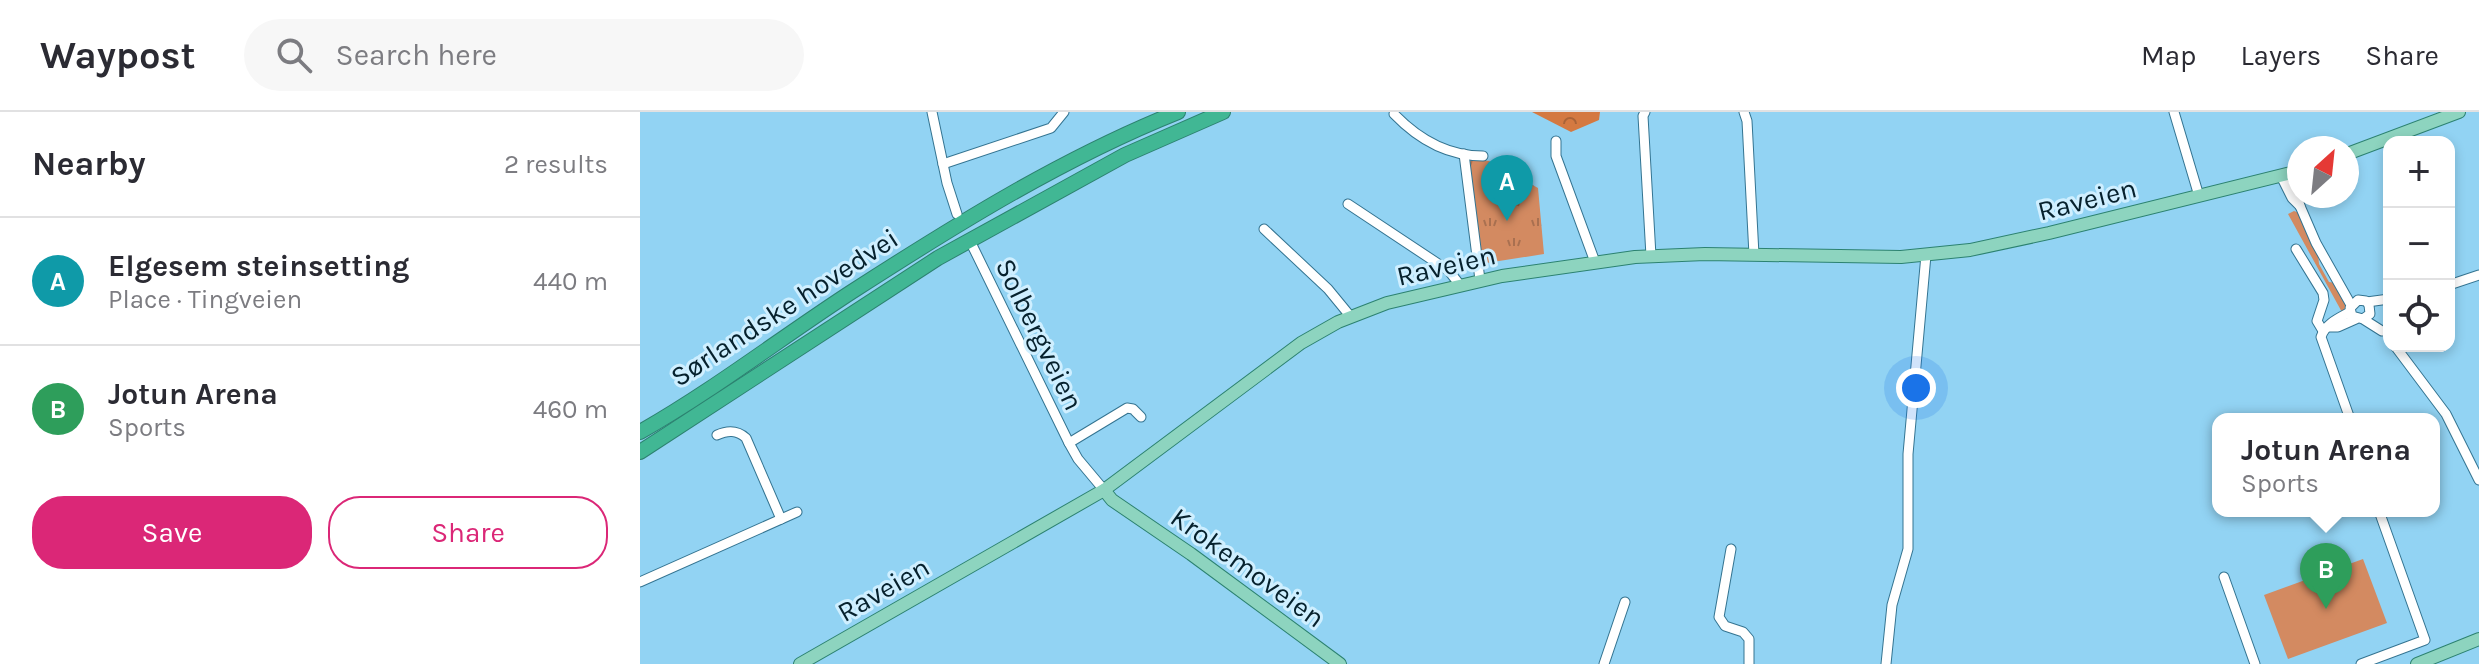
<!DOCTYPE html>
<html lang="en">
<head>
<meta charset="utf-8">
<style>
  :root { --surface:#fff; --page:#f7f7f7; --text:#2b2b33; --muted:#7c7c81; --line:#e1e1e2; --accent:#db2777 }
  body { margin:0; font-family:Karla,sans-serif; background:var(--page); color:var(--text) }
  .controls { position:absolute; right:24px; top:24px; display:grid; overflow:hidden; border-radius:16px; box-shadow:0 4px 12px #0003 }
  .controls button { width:72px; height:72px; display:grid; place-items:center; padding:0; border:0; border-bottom:2px solid var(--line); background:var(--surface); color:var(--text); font:40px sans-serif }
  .compass { position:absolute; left:1647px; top:24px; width:72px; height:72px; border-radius:50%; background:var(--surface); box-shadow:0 4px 12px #0003; rotate:27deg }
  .you { position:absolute; left:1276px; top:276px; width:28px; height:28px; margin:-20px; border:6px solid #fff; border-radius:50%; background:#1a73e8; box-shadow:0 0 0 12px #1a73e833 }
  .badge { display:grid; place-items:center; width:52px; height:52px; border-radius:50%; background:var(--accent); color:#fff; font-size:26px; font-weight:700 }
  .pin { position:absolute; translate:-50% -66px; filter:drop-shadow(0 2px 4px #0008) }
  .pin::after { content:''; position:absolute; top:42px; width:28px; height:24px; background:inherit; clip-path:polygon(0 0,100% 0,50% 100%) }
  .popup { position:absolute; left:1572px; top:301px; width:228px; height:104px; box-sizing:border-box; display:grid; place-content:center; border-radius:16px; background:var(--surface); filter:drop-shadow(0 2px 6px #0005); font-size:26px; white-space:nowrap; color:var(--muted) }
  .popup b { font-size:30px; color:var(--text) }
  .popup::after { content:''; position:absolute; left:50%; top:100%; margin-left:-16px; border:16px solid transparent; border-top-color:var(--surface) }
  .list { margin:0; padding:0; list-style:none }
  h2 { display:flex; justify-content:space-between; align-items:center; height:104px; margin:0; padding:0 32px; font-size:34px }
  h2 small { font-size:26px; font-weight:400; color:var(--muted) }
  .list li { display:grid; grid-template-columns:52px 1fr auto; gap:24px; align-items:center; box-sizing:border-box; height:128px; padding:0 32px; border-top:2px solid var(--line) }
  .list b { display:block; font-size:30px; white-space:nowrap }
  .list p { margin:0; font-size:26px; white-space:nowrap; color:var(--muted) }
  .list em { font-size:26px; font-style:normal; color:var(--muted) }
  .actions { display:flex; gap:16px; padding:24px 32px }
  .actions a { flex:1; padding:18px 0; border:2px solid var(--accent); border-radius:32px; text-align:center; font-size:28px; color:var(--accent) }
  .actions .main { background:var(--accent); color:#fff }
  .icon { flex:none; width:44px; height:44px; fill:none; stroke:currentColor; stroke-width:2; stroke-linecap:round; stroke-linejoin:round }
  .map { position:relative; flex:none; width:1839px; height:552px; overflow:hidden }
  header { display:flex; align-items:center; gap:48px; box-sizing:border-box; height:112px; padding:0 40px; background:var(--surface); border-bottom:2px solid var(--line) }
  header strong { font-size:38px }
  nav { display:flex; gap:44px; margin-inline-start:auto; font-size:28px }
  .search { width:560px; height:72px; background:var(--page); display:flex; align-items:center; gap:20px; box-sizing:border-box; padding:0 28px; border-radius:44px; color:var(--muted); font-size:30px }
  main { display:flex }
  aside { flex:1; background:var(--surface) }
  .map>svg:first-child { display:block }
  .grass { fill:#d38a61 }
  .forest { fill:url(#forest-crowns) }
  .park { fill:url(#park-tufts) }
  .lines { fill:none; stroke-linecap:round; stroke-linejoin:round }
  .minor-casing { stroke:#347491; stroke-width:11 }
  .major-casing { stroke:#2c8270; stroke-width:14 }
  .highway-casing { stroke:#2c8270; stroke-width:16 }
  .minor { stroke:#fff; stroke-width:9 }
  .major { stroke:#8dd4bf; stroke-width:12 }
  .highway { stroke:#41b794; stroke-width:14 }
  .labels { text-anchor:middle; stroke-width:6; stroke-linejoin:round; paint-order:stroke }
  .street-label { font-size:28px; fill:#06212d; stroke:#cfefff }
</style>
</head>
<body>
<header>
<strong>Waypost</strong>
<div class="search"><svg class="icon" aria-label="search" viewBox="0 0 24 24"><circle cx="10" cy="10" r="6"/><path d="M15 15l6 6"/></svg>Search here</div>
<nav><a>Map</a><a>Layers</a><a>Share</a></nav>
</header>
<main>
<aside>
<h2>Nearby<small>2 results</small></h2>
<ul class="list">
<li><span class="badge" style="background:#0f9aa8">A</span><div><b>Elgesem steinsetting</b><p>Place · Tingveien</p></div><em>440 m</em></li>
<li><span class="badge" style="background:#2e9e5b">B</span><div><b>Jotun Arena</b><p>Sports</p></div><em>460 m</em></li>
</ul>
<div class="actions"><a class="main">Save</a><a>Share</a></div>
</aside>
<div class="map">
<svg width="1839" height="552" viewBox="0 0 1839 552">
  <defs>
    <pattern id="forest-crowns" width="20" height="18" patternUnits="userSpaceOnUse" patternTransform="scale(2)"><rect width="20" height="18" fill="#d47941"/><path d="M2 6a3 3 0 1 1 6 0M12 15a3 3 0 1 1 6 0" fill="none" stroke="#aa6337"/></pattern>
    <pattern id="park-tufts" width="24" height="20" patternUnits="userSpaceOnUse" patternTransform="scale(2)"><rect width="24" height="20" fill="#d38a61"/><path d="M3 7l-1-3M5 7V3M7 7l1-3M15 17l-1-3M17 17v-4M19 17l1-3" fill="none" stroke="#a97050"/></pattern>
  </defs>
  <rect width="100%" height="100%" fill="#92d3f3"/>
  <!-- grass -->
  <g class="grass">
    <path d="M1654,99L1659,101L1678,141L1679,152L1689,170L1696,171L1707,189L1703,202L1648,102Z"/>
    <path d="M1723,447L1747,511L1648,547L1624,483Z"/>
  </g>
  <!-- forest -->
  <path class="forest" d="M892,0H960L959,8L931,20Z"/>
  <!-- park -->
  <path class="park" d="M834,47L849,49L898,76L904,142L840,152L829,49Z"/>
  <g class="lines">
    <defs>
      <g id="minor">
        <path d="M292,0L307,71L317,102"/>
        <path d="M1005,0L1003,4L1011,144"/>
        <path d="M1104,0L1107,9L1114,143"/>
        <path d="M1534,0L1559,84"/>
        <path d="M754,2C778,27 807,44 843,44"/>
        <path d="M916,29V44L955,150"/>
        <path d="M824,42L840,168"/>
        <path d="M303,52L411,16L424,0"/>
        <path d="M1651,61L1660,94L1676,131L1711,193"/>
        <path d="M1641,64L1652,86L1660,94"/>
        <path d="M708,92L809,159L820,173"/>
        <path d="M624,117L688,177L711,205"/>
        <path d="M332,133L429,331L438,347L464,378"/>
        <path d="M1656,137L1683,181L1684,188L1677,209L1683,219"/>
        <path d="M1809,173L1839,163"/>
        <path d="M1727,190L1749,187"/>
        <path d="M1723,207L1730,202L1729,193L1726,189L1718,188L1710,196L1712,204L1723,207L1742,219"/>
        <path d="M1688,215H1698L1716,207"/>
        <path d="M1755,234L1806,302L1839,368"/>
        <path d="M1710,307L1681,225C1685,212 1699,206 1710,200"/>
        <path d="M77,323C88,318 97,318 106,326L141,407"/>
        <path d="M429,331L487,296L493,297L501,305"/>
        <path d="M1091,437L1079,505L1085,514L1103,520L1109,527V552"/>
        <path d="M1584,465L1615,552"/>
        <path d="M0,470L157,400"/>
        <path d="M964,552L985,490"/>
        <path d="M1246,552L1252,493L1268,437V342L1286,143"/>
        <path d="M1721,552L1785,528L1739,399"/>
      </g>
      <g id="major">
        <path d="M1707,42L1819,0"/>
        <path d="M464,378L472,388L551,442L700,552"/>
        <path d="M160,552L464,378L661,231L698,210L747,191L862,164L995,145L1065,142L1261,145L1330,138L1409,121L1659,59"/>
        <path d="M1777,552L1839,527"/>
      </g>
      <g id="highway">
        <path d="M0,320C74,278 142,225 213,179C317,112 423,46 538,0"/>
        <path d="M0,340L298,146L485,43L583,0"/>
      </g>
    </defs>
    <!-- minor casing -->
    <use href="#minor" class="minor-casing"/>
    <!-- major casing -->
    <use href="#major" class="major-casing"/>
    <!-- highway casing -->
    <use href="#highway" class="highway-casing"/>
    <!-- minor -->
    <use href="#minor" class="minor"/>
    <!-- major -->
    <use href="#major" class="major"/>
    <!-- highway -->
    <use href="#highway" class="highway"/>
  </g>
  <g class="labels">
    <!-- street labels -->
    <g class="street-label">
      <text transform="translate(1447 87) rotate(-14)" y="10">Raveien</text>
      <text transform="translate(806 153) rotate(-13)" y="10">Raveien</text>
      <text transform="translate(144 195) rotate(-33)" y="10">Sørlandske hovedvei</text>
      <text transform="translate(400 222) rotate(64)" y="10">Solbergveien</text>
      <text transform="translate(608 455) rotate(36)" y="10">Krokemoveien</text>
      <text transform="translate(243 477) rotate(-30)" y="10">Raveien</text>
    </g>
  </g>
</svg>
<div class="controls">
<button>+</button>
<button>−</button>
<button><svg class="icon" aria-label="locate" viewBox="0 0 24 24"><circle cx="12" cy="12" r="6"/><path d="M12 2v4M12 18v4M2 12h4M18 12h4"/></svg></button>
</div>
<svg class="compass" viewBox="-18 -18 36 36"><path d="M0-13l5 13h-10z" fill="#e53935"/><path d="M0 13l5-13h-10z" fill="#7c7c81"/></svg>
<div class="you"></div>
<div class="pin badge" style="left:867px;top:109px;background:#0f9aa8">A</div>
<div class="pin badge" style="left:1686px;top:497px;background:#2e9e5b">B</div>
<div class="popup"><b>Jotun Arena</b>Sports</div>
</div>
</main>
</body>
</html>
